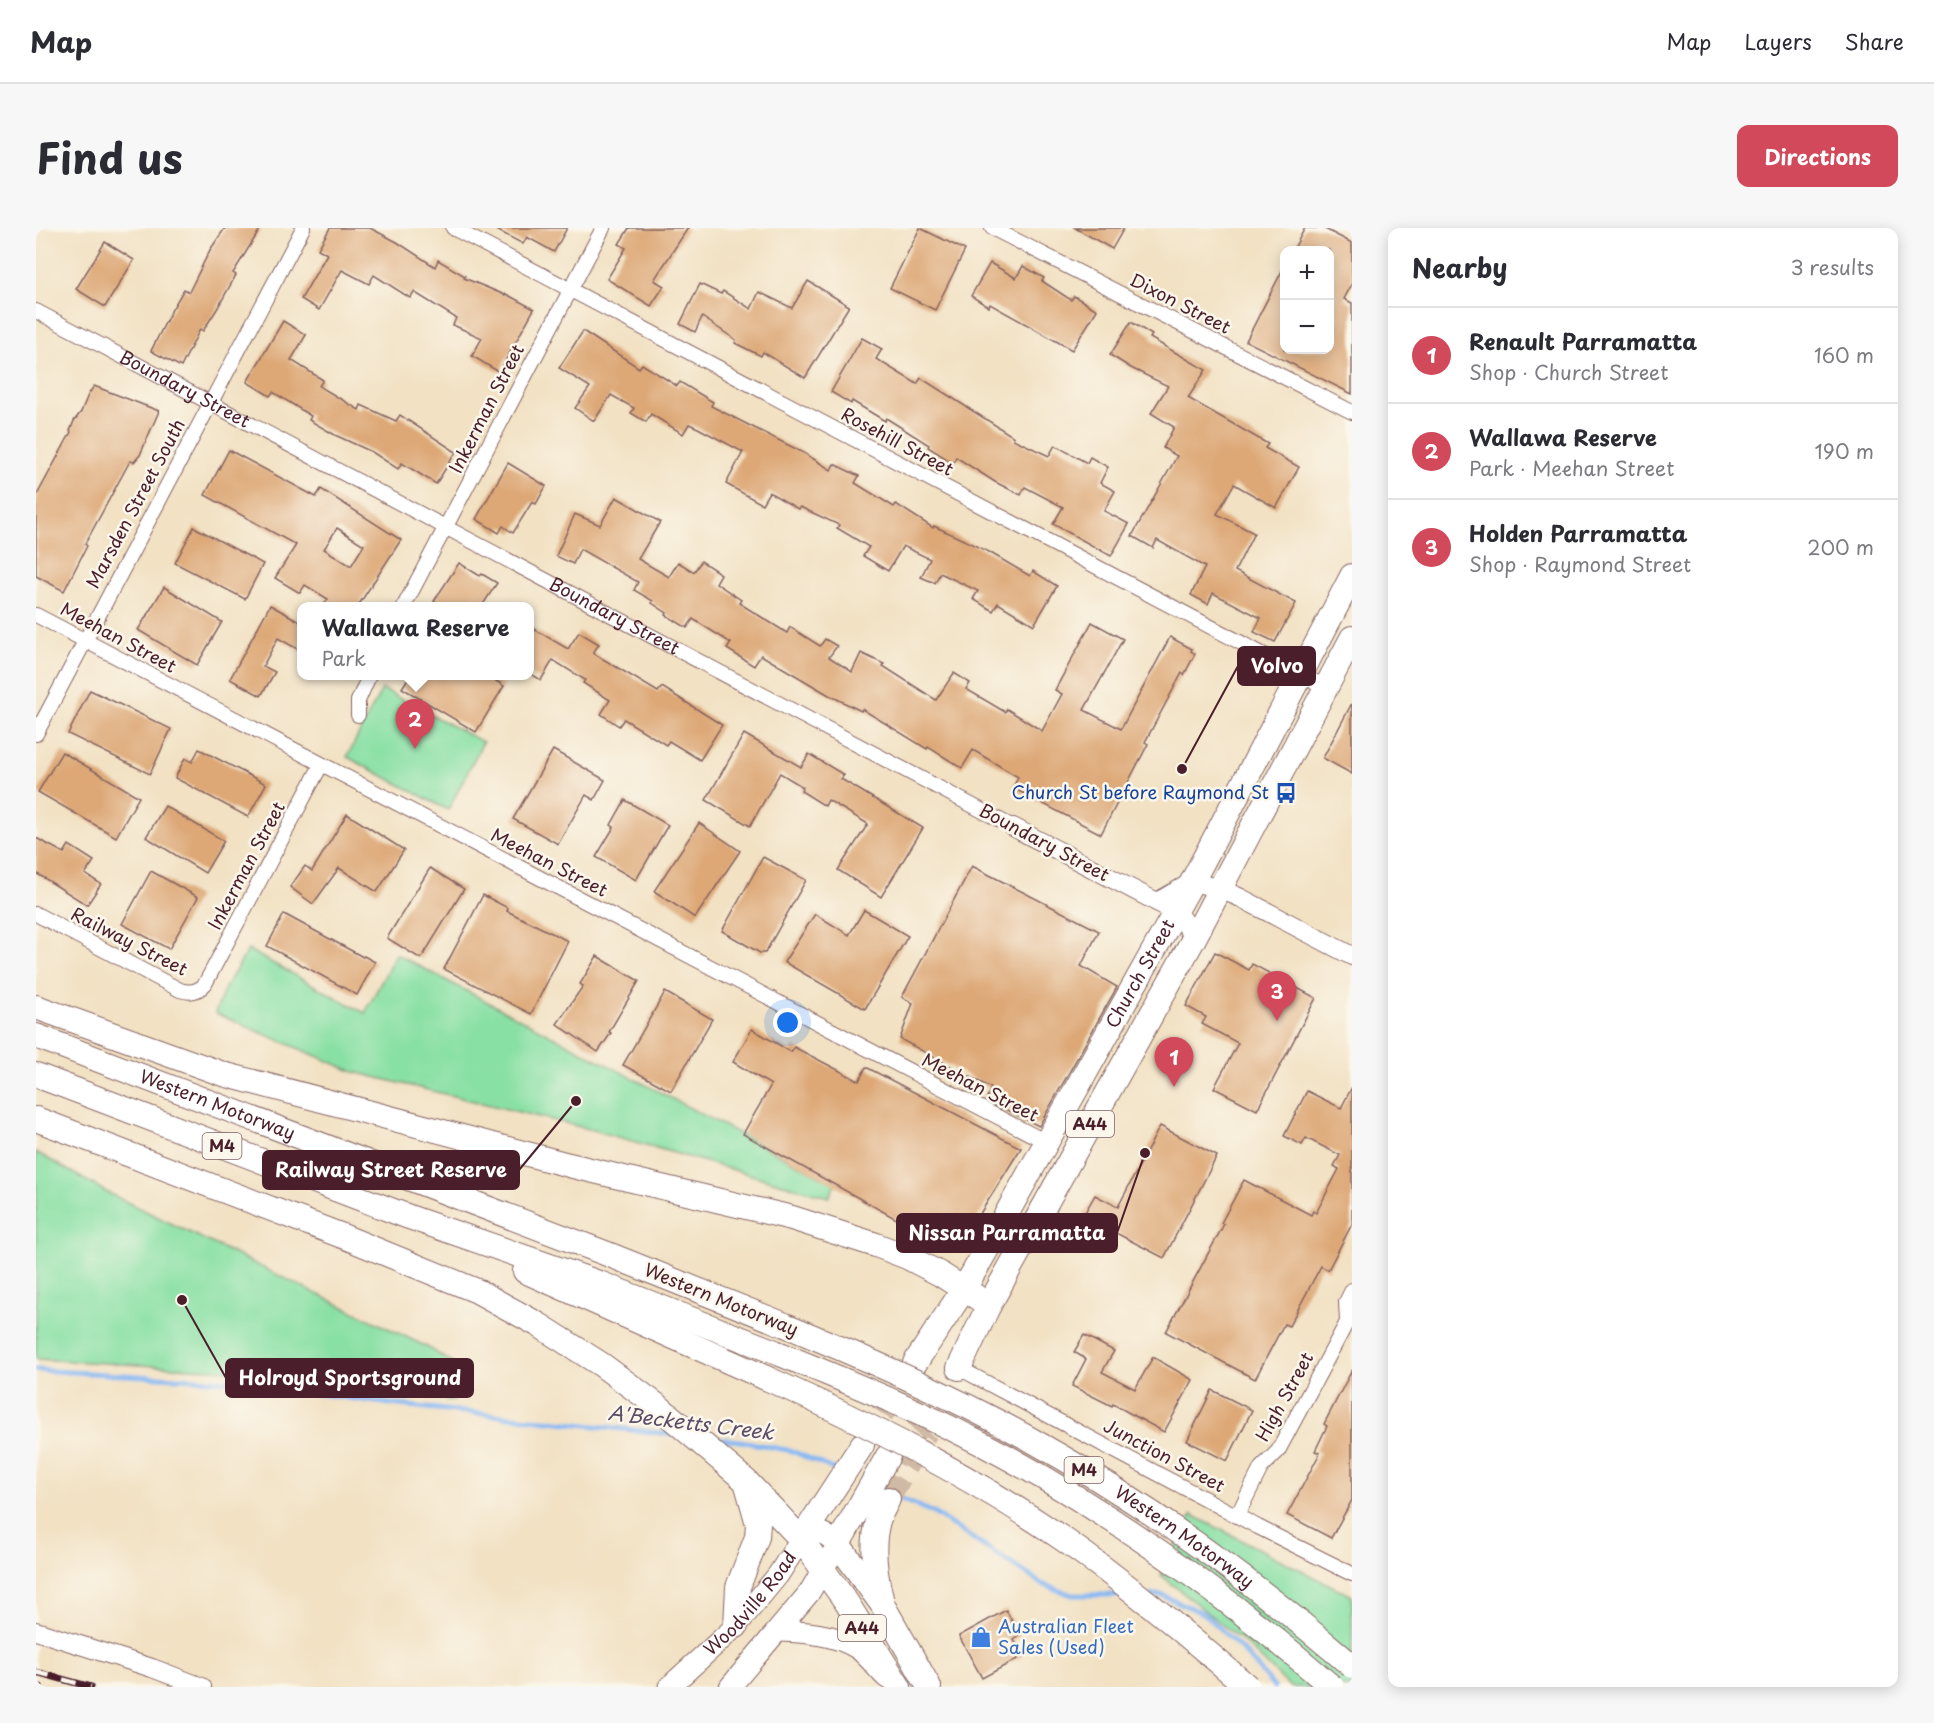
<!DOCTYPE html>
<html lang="en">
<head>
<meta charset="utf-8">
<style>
  :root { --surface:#fff; --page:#f7f7f7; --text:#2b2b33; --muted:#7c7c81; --line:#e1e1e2; --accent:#d1495b }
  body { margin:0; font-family:"Playpen Sans",sans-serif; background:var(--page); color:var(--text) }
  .controls { position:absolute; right:18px; top:18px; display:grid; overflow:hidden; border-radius:12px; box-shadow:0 3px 15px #0003 }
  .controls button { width:54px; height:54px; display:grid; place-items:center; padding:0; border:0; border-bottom:2px solid var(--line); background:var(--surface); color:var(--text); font:30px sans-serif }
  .you { position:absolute; left:752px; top:795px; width:21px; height:21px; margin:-15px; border:4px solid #fff; border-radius:50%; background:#1a73e8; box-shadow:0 0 0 9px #1a73e833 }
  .badge { display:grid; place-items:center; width:39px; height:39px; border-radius:50%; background:var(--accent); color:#fff; font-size:20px; font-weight:700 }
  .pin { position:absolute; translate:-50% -50px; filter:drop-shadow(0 2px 3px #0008) }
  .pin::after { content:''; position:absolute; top:32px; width:21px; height:18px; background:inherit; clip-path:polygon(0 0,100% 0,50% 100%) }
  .popup { position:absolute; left:261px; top:374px; width:237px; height:78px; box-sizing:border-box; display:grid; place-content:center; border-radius:12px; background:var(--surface); filter:drop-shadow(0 2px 4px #0005); font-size:20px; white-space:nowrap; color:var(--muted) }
  .popup b { font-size:22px; color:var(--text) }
  .popup::after { content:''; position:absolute; left:50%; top:100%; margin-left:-12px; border:12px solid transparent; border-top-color:var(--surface) }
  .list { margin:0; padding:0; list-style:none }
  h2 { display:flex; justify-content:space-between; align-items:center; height:78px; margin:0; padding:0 24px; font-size:26px }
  h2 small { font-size:20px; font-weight:400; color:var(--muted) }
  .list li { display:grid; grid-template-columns:39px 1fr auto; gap:18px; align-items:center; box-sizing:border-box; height:96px; padding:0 24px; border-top:2px solid var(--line) }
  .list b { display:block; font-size:22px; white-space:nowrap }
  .list p { margin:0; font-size:20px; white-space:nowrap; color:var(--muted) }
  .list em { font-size:20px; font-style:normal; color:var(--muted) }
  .map { position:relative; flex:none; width:1316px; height:1459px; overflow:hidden; border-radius:12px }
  header { display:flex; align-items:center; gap:36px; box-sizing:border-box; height:84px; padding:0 30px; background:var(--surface); border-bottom:2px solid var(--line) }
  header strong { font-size:28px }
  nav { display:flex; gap:33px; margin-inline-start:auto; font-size:21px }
  .intro { display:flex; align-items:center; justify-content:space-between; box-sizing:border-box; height:144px; padding:0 36px }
  h1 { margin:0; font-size:42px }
  .button { padding:15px 27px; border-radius:12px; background:var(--accent); color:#fff; font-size:21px; font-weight:700 }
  main { display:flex; gap:36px; padding:0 36px }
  aside { flex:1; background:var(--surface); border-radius:12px; box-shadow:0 3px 15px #0003 }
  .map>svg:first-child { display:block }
  .green { fill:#89e0a4; stroke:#6a8068; stroke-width:1.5 }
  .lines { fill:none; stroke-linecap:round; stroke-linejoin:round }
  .stream { stroke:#87b8f3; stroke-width:5 }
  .building { fill:#dda776; fill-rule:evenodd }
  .highway-tunnel { stroke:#d0baa5; stroke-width:24; stroke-dasharray:24 12; stroke-linecap:butt }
  .street-casing { stroke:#856360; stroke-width:16 }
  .secondary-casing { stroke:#856360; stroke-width:20 }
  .primary-casing { stroke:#856360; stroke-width:23 }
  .highway-casing { stroke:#856360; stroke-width:26 }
  .street { stroke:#fff; stroke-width:14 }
  .secondary { stroke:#fff; stroke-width:18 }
  .primary { stroke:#fff; stroke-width:21 }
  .highway { stroke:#fff; stroke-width:24 }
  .rail-casing { stroke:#4a1f2b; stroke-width:7 }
  .rail { stroke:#fbf7ec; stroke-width:4.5; stroke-dasharray:14; stroke-linecap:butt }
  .highway-bridge-casing { stroke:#856360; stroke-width:26; stroke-linecap:butt }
  .highway-bridge { stroke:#fff; stroke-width:24 }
  .labels { text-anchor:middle; stroke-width:5; stroke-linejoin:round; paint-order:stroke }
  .shield { fill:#fbf7ec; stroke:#7f6065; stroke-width:1.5 }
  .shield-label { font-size:16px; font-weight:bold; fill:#4a1f2b }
  .street-label { font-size:18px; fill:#4a1f2b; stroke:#fbf7ec }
  .transit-label { font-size:18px; fill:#164399; stroke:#fbf7ec; text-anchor:end }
  .shop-label { font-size:18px; fill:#366cbe; stroke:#fbf7ec; text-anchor:start }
  .water-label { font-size:20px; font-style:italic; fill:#5c4d67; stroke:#fbf7ec }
  .leader { fill:none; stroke:#4a1f2b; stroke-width:2 }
  .callout-dot { fill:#4a1f2b; stroke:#fbf7ec; stroke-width:2 }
  .callout { fill:#4a1f2b; stroke:#4a1f2b; stroke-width:2 }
  .callout-label { font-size:20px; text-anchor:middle; font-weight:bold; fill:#fff }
</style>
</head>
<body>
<header>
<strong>Map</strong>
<nav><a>Map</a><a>Layers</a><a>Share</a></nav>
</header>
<div class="intro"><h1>Find us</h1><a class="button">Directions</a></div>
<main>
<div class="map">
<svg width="1316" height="1459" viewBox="0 0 1316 1459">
  <rect width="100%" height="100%" fill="#fbf7ec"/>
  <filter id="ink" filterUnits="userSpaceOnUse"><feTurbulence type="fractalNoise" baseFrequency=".0167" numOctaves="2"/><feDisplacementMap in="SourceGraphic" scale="12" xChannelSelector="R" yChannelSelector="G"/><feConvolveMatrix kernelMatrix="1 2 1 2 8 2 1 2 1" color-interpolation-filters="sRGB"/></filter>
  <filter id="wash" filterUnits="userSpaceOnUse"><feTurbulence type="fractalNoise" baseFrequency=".008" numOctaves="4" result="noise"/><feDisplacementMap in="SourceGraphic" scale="24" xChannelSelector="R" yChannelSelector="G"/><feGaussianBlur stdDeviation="1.35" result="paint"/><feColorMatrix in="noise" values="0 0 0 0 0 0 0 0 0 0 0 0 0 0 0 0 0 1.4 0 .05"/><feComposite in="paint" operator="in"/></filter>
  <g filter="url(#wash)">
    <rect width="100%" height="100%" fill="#f2e1c3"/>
    <!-- green -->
    <g class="green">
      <path d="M346,461L447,514L412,582L311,529Z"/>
      <path d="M212,722L329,785L360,726L799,956L793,969L557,902L318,844L179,785L189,760Z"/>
      <path d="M0,924L72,965L391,1119L428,1142L418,1173L208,1143L0,1131Z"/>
      <path d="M1156,1287L1316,1368V1459H1254L1209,1415L1125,1347Z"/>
    </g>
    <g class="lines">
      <!-- stream -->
      <g class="stream">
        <path d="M0,1142L193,1153L354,1176L643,1207"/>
        <path d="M673,1210L705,1213L756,1223L802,1243"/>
        <path d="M858,1268L896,1284L1006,1356L1036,1367H1088"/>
        <path d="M1116,1367H1126L1169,1386L1208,1424L1238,1459"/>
      </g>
    </g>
    <g id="blocks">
      <!-- building -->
      <g class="building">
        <path d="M189,0H225L197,45L200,47L181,81L167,103L164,101L145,139L115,123L135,83L148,61L153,64L174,22Z"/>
        <path d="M294,0H334L361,14L399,39L402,32L429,48L428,50L469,67L470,66L498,81L463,144L436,128L446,110L417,97L420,90L378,64L374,70L338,47L333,56L306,42L283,82L265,71L291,26L282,21Z"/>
        <path d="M457,0H531L518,24L491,9L487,16Z"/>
        <path d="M593,0H652L618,52L628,58L615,78L571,51L590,20L583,16Z"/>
        <path d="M884,0L929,22L899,82L854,60Z"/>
        <path d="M1039,0H1088L1076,21Z"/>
        <path d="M1269,0H1287L1316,15V56L1308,71L1316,75V166L1210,113L1248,39V122H1293V22H1257Z"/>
        <path d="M69,14L98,32L69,79L40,61Z"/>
        <path d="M954,35L980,50L987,38L1008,50L1006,53L1035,72L1038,68L1061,82L1036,122L954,76L953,79L935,68Z"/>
        <path d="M772,53L813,78L769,150L727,124L725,128L699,115L700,112L666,89L659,104L644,96L664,56L685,66L687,63L715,81L723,64L756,80Z"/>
        <path d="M247,93L270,107L255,132L287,152L283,158L323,182L325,177L360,193L364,187L420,224L400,256L366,235L362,241L336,224L299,207L273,192L275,188L237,164L234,168L211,154Z"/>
        <path d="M1095,94L1116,107L1114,110L1170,142L1152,170L1232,216L1229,220L1263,239L1240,280L1198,256L1181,286L1218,305L1199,343L1260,375L1239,414L1218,404L1225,390L1177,365L1172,376L1155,367L1169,339L1121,312L1117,320L1096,308L1141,228L1127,220L1138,199L1115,185L1132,158L1095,140L1074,127Z"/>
        <path d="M547,103L603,140L606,136L641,158L644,154L677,174L675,178L768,225L795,242L798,236L823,248L819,255L858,279L860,276L897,300L898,298L953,324L994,348L997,343L1021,358L998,397L962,375L957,383L937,371L942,363L904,345L899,355L885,349L894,331L867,318L852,343L827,328L833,319L801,300L803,297L764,279L762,281L733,264L726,276L690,256L707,224L662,200L653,196L647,206L615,186L610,194L595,185L598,180L575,167L558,193L539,180L554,159L523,140Z"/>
        <path d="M826,110L846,121L840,131L881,156L885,150L978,209L977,211L1013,228L1019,217L1051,235L1054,229L1072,239L1064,255L1079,263L1068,283L1093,296L1075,328L1017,296L1027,279L989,259L985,267L959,254L920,229L917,235L892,219L893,217L850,190L849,193L816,173L815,176L795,164Z"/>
        <path d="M58,158L123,183L104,227L98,234L94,233L49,316L51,318L28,363L0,348V269L35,204L34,203L38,193L45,184L52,167Z"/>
        <path d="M193,222L280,269L285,261L365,312L322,378H287L292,371L269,357L264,365L239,350L260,317L169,267ZM301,300L328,317L315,338L288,321Z"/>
        <path d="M472,235L510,258L500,276L496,274L477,305L467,298L463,305L440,291Z"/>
        <path d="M580,269L624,294L602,331L633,349L642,334L658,344L665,333L685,346L680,355L705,372L703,375L751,405L754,399L784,418L789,411L801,418L793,429L816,444L825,425L848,436L847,438L900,472L918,445L934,455L930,461L969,484L971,481L1006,503L1026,466L1019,462L1056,394L1087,411L1048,482L1085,501L1134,409L1156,421L1155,423L1159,426L1148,447L1146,445L1109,514L1112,516L1065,606L977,560L982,549L937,522L926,540L892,519L891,521L826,481L825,483L793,467L725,427L718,438L691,421L695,415L657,391L651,400L630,387L631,385L616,375L617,373L598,362L602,354L544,321L537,336L520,328L539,286L564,297Z"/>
        <path d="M158,299L227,336L209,371L139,335Z"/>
        <path d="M423,335L444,348L446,346L461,355L446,378H406L398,373Z"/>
        <path d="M128,359L186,394L161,437L102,402Z"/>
        <path d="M234,377L265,394V423L242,410L227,438L239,444L225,468L194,451Z"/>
        <path d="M493,398L532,421L543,404L563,416L557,425L622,464L626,459L686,497L664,532L633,513L630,517L588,491L583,498L565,486L574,472L547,455L549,452L517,432L505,452L493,445Z"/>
        <path d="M374,447H451L468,458L440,504L366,460Z"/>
        <path d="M54,462L135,501L114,546L32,506Z"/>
        <path d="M1316,475V546L1287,530Z"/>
        <path d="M708,506L765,539L773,526L808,547L805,551L887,600L845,669L802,642L832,596L792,572L789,578L765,563L767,559L744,545L714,598L670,572Z"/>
        <path d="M163,521L230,556L212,589L139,550L149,530L156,534Z"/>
        <path d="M517,522L569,552L558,572L550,567L522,616L477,591Z"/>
        <path d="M26,524L103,569L80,609L2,564Z"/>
        <path d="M589,572L632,597L600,652L560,629L578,599L575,597Z"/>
        <path d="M129,578L188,613L169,645L110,609Z"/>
        <path d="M311,586L368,622L341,664L303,640L277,676L254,659L269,638L276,643Z"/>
        <path d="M663,595L704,623L659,690L618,663Z"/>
        <path d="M0,610L28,625L33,617L58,633L49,646L65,656L51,677L0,645Z"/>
        <path d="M727,629L770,652L729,725H724L686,703Z"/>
        <path d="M936,638L1063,703L1045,738L1081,759L1003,898L950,872L955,860L864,811L877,775L866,769Z"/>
        <path d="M394,640L428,661L385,731L351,710Z"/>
        <path d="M115,643L162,669L133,721L86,696Z"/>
        <path d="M447,667L472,680L471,683L532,713L495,786L408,741Z"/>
        <path d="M828,682L872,708L829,781L748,734L779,686L813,707Z"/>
        <path d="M248,686L327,729L328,728L339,734L321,767L231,718Z"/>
        <path d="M1179,724L1213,742L1216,736L1280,770L1221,882L1178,860L1202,815L1166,796L1170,789L1150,778Z"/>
        <path d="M561,728L603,753L573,804L575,805L562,824L521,796L547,758L544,756Z"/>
        <path d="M629,764L676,791L635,863L587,837Z"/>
        <path d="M716,801L755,824L758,819L823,853L830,839L985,920L920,1024L707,906L735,857L697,834Z"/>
        <path d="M1316,859V996L1292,1042L1285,1038L1253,1098L1248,1096L1219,1151L1130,1104L1188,996L1185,995L1208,952L1275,987L1277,983L1280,985L1303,941L1298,938L1304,927L1270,910L1266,917L1248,908L1271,863L1305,880Z"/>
        <path d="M1124,898L1181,928L1128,1030L1047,988L1059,967L1082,979Z"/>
        <path d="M1048,1107L1078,1123L1066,1144L1099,1161L1117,1129L1157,1152L1128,1204L1077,1176L1076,1178L1036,1158L1050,1131L1038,1124Z"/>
        <path d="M1316,1142V1272L1295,1310L1251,1287L1284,1225L1279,1223L1291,1198L1288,1196Z"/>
        <path d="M1176,1162L1216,1182L1191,1233L1151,1213Z"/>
        <path d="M970,1382L984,1408L978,1412L987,1428L946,1450L923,1408Z"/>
      </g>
    </g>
  </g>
  <g filter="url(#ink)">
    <use href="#blocks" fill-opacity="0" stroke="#856360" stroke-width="1.5"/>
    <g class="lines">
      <!-- highway-tunnel -->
      <g class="highway-tunnel">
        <path d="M826,1216L879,1135"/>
        <path d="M852,1227L902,1181L923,1140"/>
        <path d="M852,1271L890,1204"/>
      </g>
      <defs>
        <g id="street">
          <path d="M417,0L1289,459"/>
          <path d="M956,0L1316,184"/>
          <path id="s1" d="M0,83L977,599"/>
          <path d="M368,378L567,0"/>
          <path d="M0,387L1010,914"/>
          <path d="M322,487V473L333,448"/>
          <path d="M0,506L267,0"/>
          <path d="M0,686L144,762C153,765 162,764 169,756L285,537"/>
          <path d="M923,1140L1222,1299L1316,1346"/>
          <path d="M1201,1288L1225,1240L1242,1223L1311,1094L1310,1074L1316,1062"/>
        </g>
        <g id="secondary">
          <path d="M977,599L1140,684C1150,692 1153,702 1156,714"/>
          <path d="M1121,674L1156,654L1182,660L1205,670L1316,728"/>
          <path d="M0,1403L116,1440L166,1459"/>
        </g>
        <g id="primary">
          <path d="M744,1403C769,1404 799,1406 821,1420C832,1427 841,1441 851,1450"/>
          <path id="s2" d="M633,1459L700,1398L742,1347L765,1311"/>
          <path d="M694,1459L773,1365L802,1316C791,1307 784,1302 770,1303"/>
        </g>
        <g id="highway">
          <path d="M0,779L187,846L533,937L756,990L840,1017L871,1029L904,1046L953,1077"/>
          <path id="s3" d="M0,808L574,1027L749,1097"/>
          <path d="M0,847L373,989L563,1055L739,1124"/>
          <path d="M0,891L309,1009L441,1063L503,1097L566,1137L623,1179L711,1254L765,1311L811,1375L863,1459"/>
          <path d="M489,1043L730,1150"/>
          <path id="s4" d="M879,1135L928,1061L952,1019L1156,654L1316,348"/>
          <path d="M923,1140L953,1077L1156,714L1316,410"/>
          <path d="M852,1228L802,1316L846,1376L893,1459"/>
          <path d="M765,1311L826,1217"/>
          <path d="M845,1370C839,1346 835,1318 842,1293C844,1286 849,1278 852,1271"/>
          <path d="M700,1398L702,1359L721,1309L722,1296L711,1257"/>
        </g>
      </defs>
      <!-- street casing -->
      <use href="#street" class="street-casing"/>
      <!-- secondary casing -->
      <use href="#secondary" class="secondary-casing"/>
      <!-- primary casing -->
      <use href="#primary" class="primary-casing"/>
      <!-- highway casing -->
      <use href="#highway" class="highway-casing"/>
      <!-- street -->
      <use href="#street" class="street"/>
      <!-- secondary -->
      <use href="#secondary" class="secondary"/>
      <!-- primary -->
      <use href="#primary" class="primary"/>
      <!-- highway -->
      <use href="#highway" class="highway"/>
      <defs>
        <g id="rail">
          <path d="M0,1444L55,1459"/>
          <path d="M0,1458L4,1459"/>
        </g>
      </defs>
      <!-- rail casing -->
      <use href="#rail" class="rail-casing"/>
      <!-- rail -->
      <use href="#rail" class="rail"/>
      <defs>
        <g id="highway-bridge">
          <path id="s5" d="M749,1097C831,1131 914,1167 992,1210C1108,1274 1216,1352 1316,1438"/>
          <path d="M739,1124C818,1156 896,1188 971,1229C1087,1293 1196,1372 1296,1459"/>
          <path d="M730,1150C833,1196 934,1247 1027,1311C1092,1356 1152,1408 1212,1459"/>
        </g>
      </defs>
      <!-- highway-bridge casing -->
      <use href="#highway-bridge" class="highway-bridge-casing"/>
      <!-- highway-bridge -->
      <use href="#highway-bridge" class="highway-bridge"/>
    </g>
  </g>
  <!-- icons -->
  <defs>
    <symbol id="bus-bare" viewBox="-9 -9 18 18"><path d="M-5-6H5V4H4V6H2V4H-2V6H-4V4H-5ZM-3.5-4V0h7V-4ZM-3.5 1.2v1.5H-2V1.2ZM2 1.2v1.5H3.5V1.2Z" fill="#1a4fb4" stroke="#fbf7ec" stroke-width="2.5" paint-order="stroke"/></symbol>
    <symbol id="shop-bare" viewBox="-9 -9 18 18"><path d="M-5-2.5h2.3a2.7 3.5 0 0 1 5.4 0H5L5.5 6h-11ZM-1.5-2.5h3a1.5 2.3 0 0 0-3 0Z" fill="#3f7fe0" stroke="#fbf7ec" stroke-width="2.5" paint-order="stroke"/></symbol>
  </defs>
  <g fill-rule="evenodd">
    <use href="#bus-bare" x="1235" y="550" width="30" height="30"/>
    <use href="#shop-bare" x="930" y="1394" width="30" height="30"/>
  </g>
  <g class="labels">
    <!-- shield labels -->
    <g class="shield">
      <rect x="1030" y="883" width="48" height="26" rx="4.5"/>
      <rect x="166.5" y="905" width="39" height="26" rx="4.5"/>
      <rect x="1028.5" y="1229" width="39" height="26" rx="4.5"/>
      <rect x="802" y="1387" width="48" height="26" rx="4.5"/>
    </g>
    <g class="shield-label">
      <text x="1054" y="902">A44</text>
      <text x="186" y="924">M4</text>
      <text x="1048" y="1248">M4</text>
      <text x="826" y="1406">A44</text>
    </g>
    <!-- street labels -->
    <g class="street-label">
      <text transform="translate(1144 76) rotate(27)" y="6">Dixon Street</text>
      <text dy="6" stroke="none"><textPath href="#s1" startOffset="168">Boundary Street</textPath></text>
      <text transform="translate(451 181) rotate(-63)" y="6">Inkerman Street</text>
      <text transform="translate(861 214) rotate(28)" y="6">Rosehill Street</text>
      <text transform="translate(100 276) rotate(-62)" y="6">Marsden Street South</text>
      <text dy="6" stroke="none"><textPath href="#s1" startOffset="654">Boundary Street</textPath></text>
      <text transform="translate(82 410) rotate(28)" y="6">Meehan Street</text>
      <text transform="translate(1008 615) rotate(28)" y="6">Boundary Street</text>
      <text transform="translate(513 635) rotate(27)" y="6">Meehan Street</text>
      <text transform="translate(211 638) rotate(-62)" y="6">Inkerman Street</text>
      <text transform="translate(93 714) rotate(27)" y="6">Railway Street</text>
      <text dy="6" stroke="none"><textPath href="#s4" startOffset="450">Church Street</textPath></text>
      <text transform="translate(944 860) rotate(27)" y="6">Meehan Street</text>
      <text dy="6" stroke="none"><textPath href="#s3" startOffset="194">Western Motorway</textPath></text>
      <text transform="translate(685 1072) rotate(22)" y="6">Western Motorway</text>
      <text transform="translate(1249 1169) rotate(-61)" y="6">High Street</text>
      <text transform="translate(1128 1228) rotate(28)" y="6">Junction Street</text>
      <text dy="6" stroke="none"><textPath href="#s5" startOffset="453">Western Motorway</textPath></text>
      <text dy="6" stroke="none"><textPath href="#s2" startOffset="117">Woodville Road</textPath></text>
    </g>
    <!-- transit labels -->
    <g class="transit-label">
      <text x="1233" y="571">Church St before Raymond St</text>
    </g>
    <!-- shop labels -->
    <g class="shop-label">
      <text x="962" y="1405">Australian Fleet<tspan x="962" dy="21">Sales (Used)</tspan></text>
    </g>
    <!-- water labels -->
    <g class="water-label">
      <text transform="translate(655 1195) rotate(7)" y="7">A'Becketts Creek</text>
    </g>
  </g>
  <!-- callouts -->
  <path class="leader" d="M1146 541L1202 438M540 873L483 942M1109 925L1081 1005M146 1072L190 1150"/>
  <g class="callout-dot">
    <circle cx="1146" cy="541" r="6"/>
    <circle cx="540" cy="873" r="6"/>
    <circle cx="1109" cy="925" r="6"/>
    <circle cx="146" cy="1072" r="6"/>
  </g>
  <g class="callout">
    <rect x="1202" y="419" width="77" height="38" rx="6"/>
    <rect x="227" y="923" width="256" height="38" rx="6"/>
    <rect x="861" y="986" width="220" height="38" rx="6"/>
    <rect x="190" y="1131" width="247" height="38" rx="6"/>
  </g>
  <g class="callout-label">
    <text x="1241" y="445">Volvo</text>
    <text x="355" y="949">Railway Street Reserve</text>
    <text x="971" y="1012">Nissan Parramatta</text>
    <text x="314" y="1157">Holroyd Sportsground</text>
  </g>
</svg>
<div class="controls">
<button>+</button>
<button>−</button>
</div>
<div class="you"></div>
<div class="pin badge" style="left:1138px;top:859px">1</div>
<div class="pin badge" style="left:379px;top:521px">2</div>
<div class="popup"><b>Wallawa Reserve</b>Park</div>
<div class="pin badge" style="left:1241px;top:793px">3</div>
</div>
<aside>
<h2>Nearby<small>3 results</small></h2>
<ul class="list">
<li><span class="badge">1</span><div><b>Renault Parramatta</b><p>Shop · Church Street</p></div><em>160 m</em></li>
<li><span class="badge">2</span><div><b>Wallawa Reserve</b><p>Park · Meehan Street</p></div><em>190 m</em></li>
<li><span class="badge">3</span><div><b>Holden Parramatta</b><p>Shop · Raymond Street</p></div><em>200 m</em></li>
</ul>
</aside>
</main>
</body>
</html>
